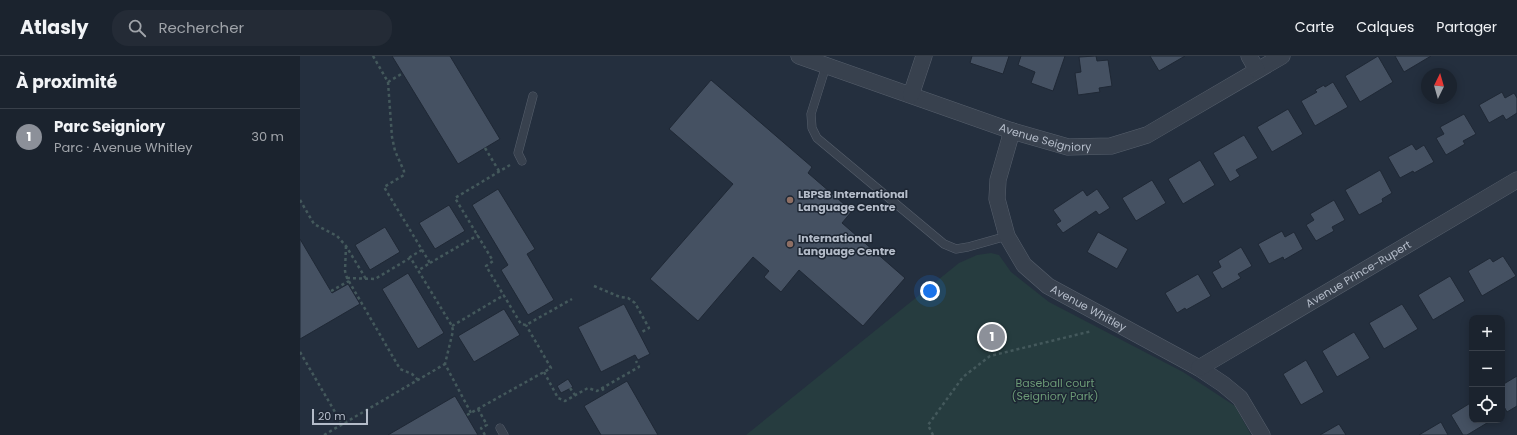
<!DOCTYPE html>
<html lang="fr">
<head>
<meta charset="utf-8">
<style>
  :root { --surface:#1b232e; --page:#242b36; --text:#f1f3f6; --muted:#a0a4aa; --line:#39404a; --accent:#8c9099 }
  body { margin:0; font-family:Poppins,sans-serif; background:var(--page); color:var(--text) }
  .controls { position:absolute; right:12px; bottom:12px; display:grid; overflow:hidden; border-radius:8px; box-shadow:0 2px 10px #0003 }
  .controls button { width:36px; height:36px; display:grid; place-items:center; padding:0; border:0; border-bottom:1px solid var(--line); background:var(--surface); color:var(--text); font:20px sans-serif }
  .compass { position:absolute; left:1121px; top:12px; width:36px; height:36px; border-radius:50%; background:var(--surface); box-shadow:0 2px 10px #0003; rotate:5deg }
  .scale { position:absolute; left:12px; bottom:10px; width:56px; box-sizing:border-box; padding-left:4px; border:2px solid #b4bcc9; border-top:0; font-size:11px; line-height:14px; white-space:nowrap; color:#b4bcc9; -webkit-text-stroke:3px #1d2633; paint-order:stroke }
  .you { position:absolute; left:630px; top:235px; width:14px; height:14px; margin:-10px; border:3px solid #fff; border-radius:50%; background:#1a73e8; box-shadow:0 0 0 6px #1a73e833 }
  .badge { display:grid; place-items:center; width:26px; height:26px; border-radius:50%; background:var(--accent); color:#fff; font-size:13px; font-weight:700 }
  .pin { position:absolute; translate:-50% -50%; border:2px solid #fff; box-shadow:0 1px 4px #0006 }
  .list { margin:0; padding:0; list-style:none }
  h2 { display:flex; justify-content:space-between; align-items:center; height:52px; margin:0; padding:0 16px; font-size:17px }
  h2 small { font-size:13px; font-weight:400; color:var(--muted) }
  .list li { display:grid; grid-template-columns:26px 1fr auto; gap:12px; align-items:center; box-sizing:border-box; height:56px; padding:0 16px; border-top:1px solid var(--line) }
  .list b { display:block; font-size:15px; white-space:nowrap }
  .list p { margin:0; font-size:13px; white-space:nowrap; color:var(--muted) }
  .list em { font-size:13px; font-style:normal; color:var(--muted) }
  .icon { flex:none; width:22px; height:22px; fill:none; stroke:currentColor; stroke-width:2; stroke-linecap:round; stroke-linejoin:round }
  .map { position:relative; flex:none; width:1217px; height:379px; overflow:hidden }
  header { display:flex; align-items:center; gap:24px; box-sizing:border-box; height:56px; padding:0 20px; background:var(--surface); border-bottom:1px solid var(--line) }
  header strong { font-size:19px }
  nav { display:flex; gap:22px; margin-inline-start:auto; font-size:14px }
  .search { width:280px; height:36px; background:var(--page); display:flex; align-items:center; gap:10px; box-sizing:border-box; padding:0 14px; border-radius:16px; color:var(--muted); font-size:15px }
  main { display:flex }
  aside { flex:1; background:var(--surface) }
  .map>svg:first-child { display:block }
  .green { fill:#263c3f }
  .building { fill:#455162; stroke:#1f2835 }
  .lines { fill:none; stroke-linecap:round; stroke-linejoin:round }
  .lane-casing { stroke:#565f6c; stroke-width:9 }
  .street-casing { stroke:#565f6c; stroke-width:17 }
  .path { stroke:#44595c; stroke-width:2.5; stroke-dasharray:3 3; stroke-linecap:butt }
  .lane { stroke:#38414e; stroke-width:8 }
  .street { stroke:#38414e; stroke-width:16 }
  .education-dot { fill:#8d6e63; stroke:#1d2633; stroke-width:1.5 }
  .labels { text-anchor:middle; stroke-width:3; stroke-linejoin:round; paint-order:stroke }
  .street-label { font-size:11px; fill:#b4bcc9; stroke:#1d2633 }
  .poi-label { font-size:11px; font-weight:bold; fill:#b4bcc9; stroke:#1d2633; text-anchor:start }
  .park-label { font-size:11px; fill:#6b9a76; stroke:#1d2633 }
</style>
</head>
<body>
<header>
<strong>Atlasly</strong>
<div class="search"><svg class="icon" aria-label="search" viewBox="0 0 24 24"><circle cx="10" cy="10" r="6"/><path d="M15 15l6 6"/></svg>Rechercher</div>
<nav><a>Carte</a><a>Calques</a><a>Partager</a></nav>
</header>
<main>
<aside>
<h2>À proximité<small></small></h2>
<ul class="list">
<li><span class="badge">1</span><div><b>Parc Seigniory</b><p>Parc · Avenue Whitley</p></div><em>30 m</em></li>
</ul>
</aside>
<div class="map">
<svg width="1217" height="379" viewBox="0 0 1217 379">
  <rect width="100%" height="100%" fill="#242f3e"/>
  <!-- green -->
  <path class="green" d="M691,197L699,199L711,216L749,246L883,316L935,350L951,379H446L659,207L677,199Z"/>
  <!-- building -->
  <g class="building">
    <path d="M92,0H150L200,83L158,108Z"/>
    <path d="M672,0H709L703,18L670,7Z"/>
    <path d="M721,0H765L753,35L731,27L735,16L718,9Z"/>
    <path d="M796,0L797,5L808,4L812,30L799,32L800,36L778,39L775,17L781,16L779,1Z"/>
    <path d="M850,0H885L859,15Z"/>
    <path d="M1078,0L1093,26L1060,46L1045,20Z"/>
    <path d="M1095,0H1131L1104,16Z"/>
    <path d="M411,24L512,111L508,117L552,155L542,167L605,222L563,270L499,214L481,236L464,221L469,215L453,201L398,265L350,223L433,128L369,73Z"/>
    <path d="M1033,26L1048,51L1015,70L1001,45L1017,36L1015,34L1024,29L1025,31Z"/>
    <path d="M1202,36L1205,42L1214,37L1217,42V57L1206,64L1203,59L1189,67L1179,49Z"/>
    <path d="M988,53L1003,78L972,96L957,71Z"/>
    <path d="M1164,58L1176,78L1163,85L1165,88L1146,99L1136,82L1144,78L1140,71Z"/>
    <path d="M944,79L958,102L936,114L940,120L930,126L913,97Z"/>
    <path d="M1112,88L1116,94L1124,89L1134,106L1114,117L1113,115L1100,122L1088,101Z"/>
    <path d="M900,104L915,129L883,148L868,123Z"/>
    <path d="M1080,114L1092,137L1082,143L1083,146L1059,159L1045,134Z"/>
    <path d="M852,124L866,147L836,165L822,142Z"/>
    <path d="M198,133L235,193L227,198L254,244L228,259L201,214L208,209L172,149Z"/>
    <path d="M797,133L810,152L799,159L796,155L763,177L756,168L761,165L753,154L783,134L787,140Z"/>
    <path d="M1034,144L1045,164L1032,171L1034,175L1016,185L1006,169L1014,164L1010,158Z"/>
    <path d="M149,149L165,175L135,193L119,167Z"/>
    <path d="M85,171L100,196L70,214L55,189Z"/>
    <path d="M982,175L985,181L994,176L1003,193L984,204L983,201L969,208L958,188Z"/>
    <path d="M798,176L828,193L817,213L787,196Z"/>
    <path d="M0,183L32,237L48,228L60,248L0,283Z"/>
    <path d="M941,191L952,210L938,218L941,222L922,233L912,216L921,211L918,205Z"/>
    <path d="M1203,200L1216,220L1182,240L1168,215L1190,202L1193,206Z"/>
    <path d="M108,217L144,277L118,293L82,233Z"/>
    <path d="M898,218L911,240L886,254L885,252L877,257L865,237Z"/>
    <path d="M1150,220L1165,245L1133,264L1118,239Z"/>
    <path d="M324,248L350,298L338,304L335,299L301,316L278,271Z"/>
    <path d="M1102,248L1118,273L1084,293L1069,267Z"/>
    <path d="M204,253L220,279L174,306L158,280Z"/>
    <path d="M1054,276L1070,302L1037,321L1022,295Z"/>
    <path d="M1006,304L1024,336L1001,349L983,318Z"/>
    <path d="M1217,320V350L1207,356L1202,347V329Z"/>
    <path d="M268,323L273,331L261,337L257,330Z"/>
    <path d="M327,325L358,379H301L284,350Z"/>
    <path d="M155,340L178,379H88Z"/>
    <path d="M1172,346V364H1192L1167,379H1163L1151,359Z"/>
    <path d="M1141,366L1148,379H1119Z"/>
    <path d="M1039,368L1046,379H1020Z"/>
  </g>
  <g class="lines">
    <defs>
      <g id="lane">
        <path d="M526,10L511,58L512,72L517,82L644,188L656,193L668,191L707,180"/>
        <path d="M222,105L218,97L233,40"/>
        <path d="M200,372L204,379"/>
      </g>
      <g id="street">
        <path id="s1" d="M499,0L712,75L768,91L811,90L847,79L982,0"/>
        <path d="M949,0L957,14"/>
        <path d="M611,39L624,0"/>
        <path id="s2" d="M712,75L698,124L697,143L707,180L724,209L748,230L899,312L923,328L940,342L962,379"/>
        <path id="s3" d="M899,312L1217,124"/>
      </g>
    </defs>
    <!-- lane casing -->
    <use href="#lane" class="lane-casing"/>
    <!-- street casing -->
    <use href="#street" class="street-casing"/>
    <!-- path -->
    <g class="path">
      <path d="M73,0L88,26L92,81L95,95L104,115V119L84,131L130,207L119,214"/>
      <path d="M88,26L103,17"/>
      <path d="M185,92L199,115"/>
      <path d="M210,109L155,142L193,205L186,210L221,268L226,269L272,243"/>
      <path d="M0,144L14,168L37,180L46,190L66,223"/>
      <path d="M46,190L45,215L47,222L100,313L112,318L118,324"/>
      <path d="M122,194L110,201L152,270L153,275L145,308L171,357"/>
      <path d="M130,207L178,179"/>
      <path d="M47,222L75,223L110,202"/>
      <path d="M294,230L320,241L328,242L335,247L349,272L340,277"/>
      <path d="M31,235L49,225"/>
      <path d="M152,270L204,239"/>
      <path d="M0,296L42,368"/>
      <path d="M244,316L258,342L265,345L288,332L297,335L339,311L336,305"/>
      <path d="M270,332L275,339"/>
      <path d="M302,332L305,337"/>
      <path d="M178,353L187,369L181,372L185,379"/>
      <path d="M167,359L251,312L226,269"/>
      <path d="M24,379L145,308"/>
      <path d="M633,379L628,369L663,321L690,300L792,275"/>
    </g>
    <!-- lane -->
    <use href="#lane" class="lane"/>
    <!-- street -->
    <use href="#street" class="street"/>
  </g>
  <!-- markers -->
  <g class="education-dot">
    <circle cx="490" cy="144" r="4"/>
    <circle cx="490" cy="188" r="4"/>
  </g>
  <g class="labels">
    <!-- street labels -->
    <g class="street-label">
      <text dy="4" stroke="none"><textPath href="#s1" startOffset="260">Avenue Seigniory</textPath></text>
      <text dy="4" stroke="none"><textPath href="#s3" startOffset="185">Avenue Prince-Rupert</textPath></text>
      <text dy="4" stroke="none"><textPath href="#s2" startOffset="220">Avenue Whitley</textPath></text>
    </g>
    <!-- poi labels -->
    <g class="poi-label">
      <text x="498" y="142">LBPSB International<tspan x="498" dy="13">Language Centre</tspan></text>
      <text x="498" y="186">International<tspan x="498" dy="13">Language Centre</tspan></text>
    </g>
    <!-- park labels -->
    <g class="park-label">
      <text x="755" y="331">Baseball court<tspan x="755" dy="13">(Seigniory Park)</tspan></text>
    </g>
  </g>
</svg>
<div class="controls">
<button>+</button>
<button>−</button>
<button><svg class="icon" aria-label="locate" viewBox="0 0 24 24"><circle cx="12" cy="12" r="6"/><path d="M12 2v4M12 18v4M2 12h4M18 12h4"/></svg></button>
</div>
<svg class="compass" viewBox="-18 -18 36 36"><path d="M0-13l5 13h-10z" fill="#e53935"/><path d="M0 13l5-13h-10z" fill="#a0a4aa"/></svg>
<div class="scale">20 m</div>
<div class="you"></div>
<div class="pin badge" style="left:692px;top:281px">1</div>
</div>
</main>
</body>
</html>
